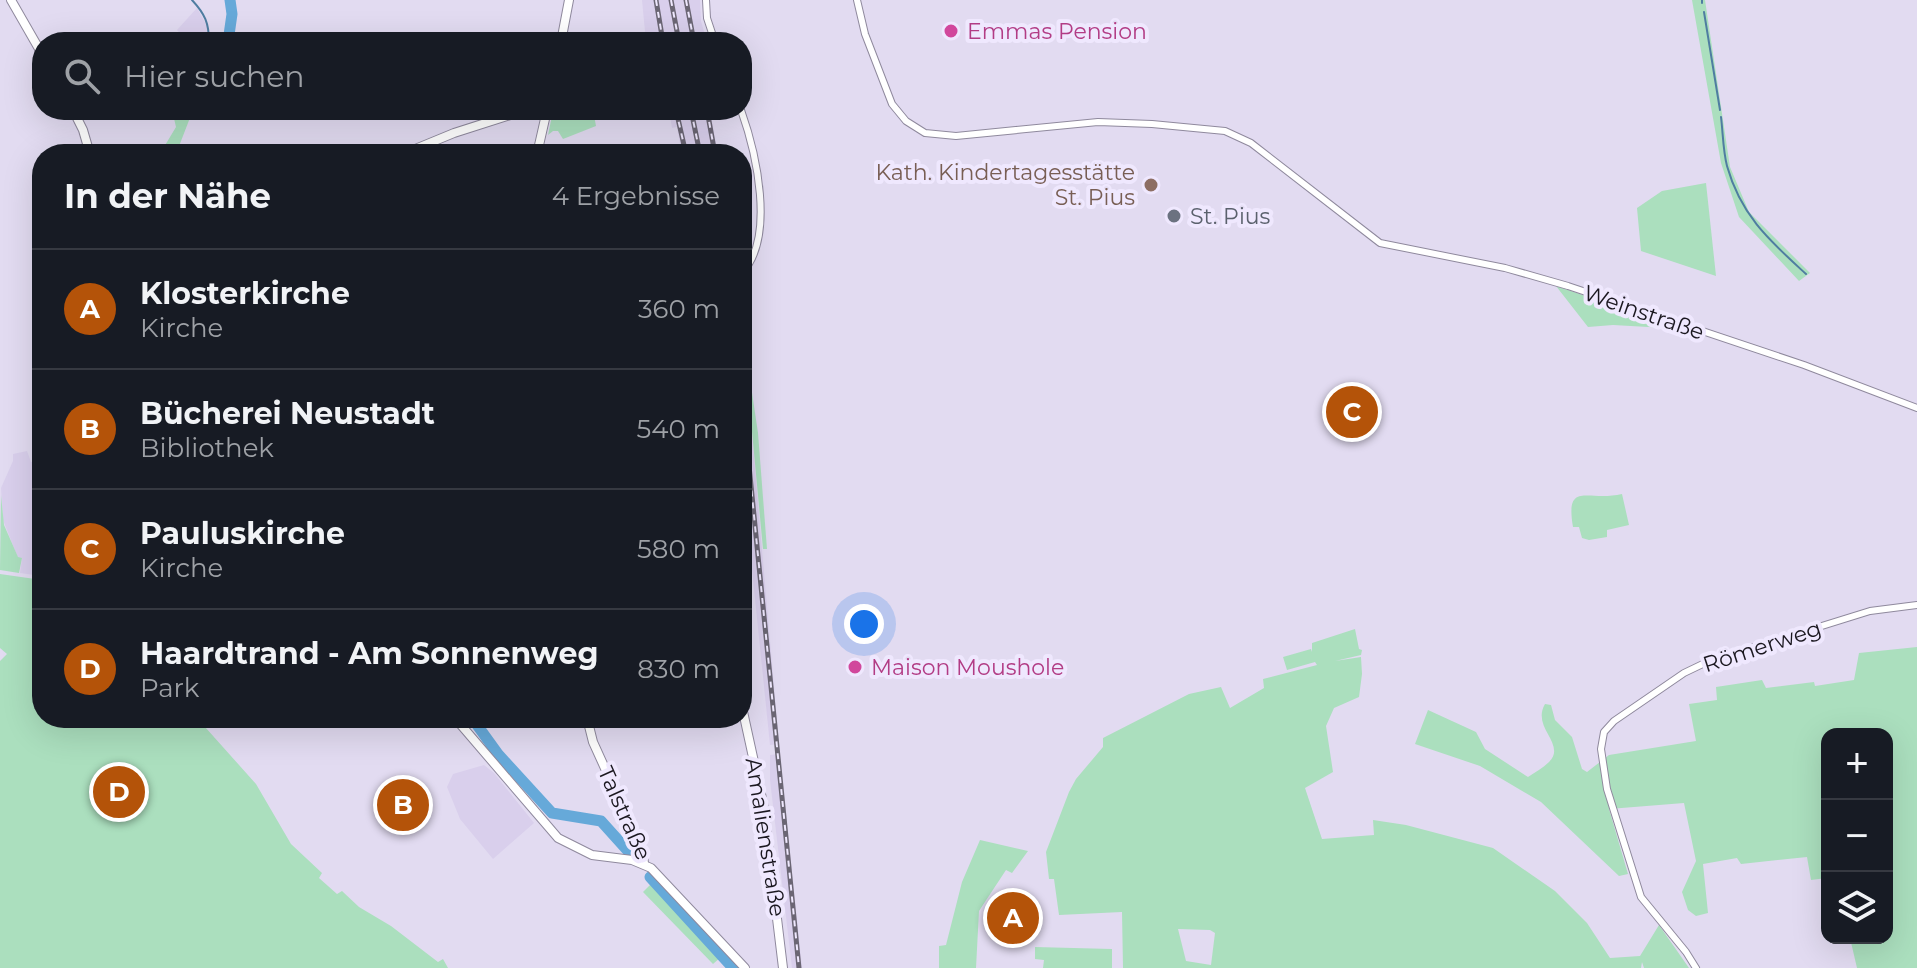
<!DOCTYPE html>
<html lang="de">
<head>
<meta charset="utf-8">
<style>
  :root { --surface:#171b24; --page:#20242c; --text:#f1f3f6; --muted:#9ea1a6; --line:#363941; --accent:#b45309 }
  body { margin:0; font-family:Montserrat,sans-serif; background:var(--page); color:var(--text) }
  .controls { position:absolute; right:24px; bottom:24px; display:grid; overflow:hidden; border-radius:16px; box-shadow:0 8px 32px #0002 }
  .controls button { width:72px; height:72px; display:grid; place-items:center; padding:0; border:0; border-bottom:2px solid var(--line); background:var(--surface); color:var(--text); font:40px sans-serif }
  .you { position:absolute; left:864px; top:624px; width:28px; height:28px; margin:-20px; border:6px solid #fff; border-radius:50%; background:#1a73e8; box-shadow:0 0 0 12px #1a73e833 }
  .badge { display:grid; place-items:center; width:52px; height:52px; border-radius:50%; background:var(--accent); color:#fff; font-size:26px; font-weight:700 }
  .pin { position:absolute; translate:-50% -50%; border:4px solid #fff; box-shadow:0 2px 8px #0006 }
  .list { margin:0; padding:0; list-style:none }
  h2 { display:flex; justify-content:space-between; align-items:center; height:104px; margin:0; padding:0 32px; font-size:34px }
  h2 small { font-size:26px; font-weight:400; color:var(--muted) }
  .list li { display:grid; grid-template-columns:52px 1fr auto; gap:24px; align-items:center; box-sizing:border-box; height:120px; padding:0 32px; border-top:2px solid var(--line) }
  .list b { display:block; font-size:30px; white-space:nowrap }
  .list p { margin:0; font-size:26px; white-space:nowrap; color:var(--muted) }
  .list em { font-size:26px; font-style:normal; color:var(--muted) }
  .icon { flex:none; width:44px; height:44px; fill:none; stroke:currentColor; stroke-width:2; stroke-linecap:round; stroke-linejoin:round }
  .map { position:relative; flex:none; width:1917px; height:968px; overflow:hidden }
  .search { position:absolute; background:var(--surface); box-shadow:0 8px 32px #0002; left:32px; top:32px; width:720px; height:88px; display:flex; align-items:center; gap:20px; box-sizing:border-box; padding:0 28px; border-radius:32px; color:var(--muted); font-size:30px }
  .panel { position:absolute; background:var(--surface); box-shadow:0 8px 32px #0002; left:32px; top:144px; width:720px; height:584px; border-radius:32px }
  .map>svg:first-child { display:block }
  .built { fill:#d9cfec }
  .green { fill:#abdfbe; fill-rule:evenodd }
  .lines { fill:none; stroke-linecap:round; stroke-linejoin:round }
  .stream { stroke:#4f7da1; stroke-width:2 }
  .river { stroke:#66a9d9; stroke-width:11 }
  .minor-casing { stroke:#8f899d; stroke-width:8 }
  .major-casing { stroke:#8f899d; stroke-width:10 }
  .minor { stroke:#fff; stroke-width:6 }
  .major { stroke:#fff; stroke-width:8 }
  .rail-casing { stroke:#6b6674; stroke-width:5 }
  .rail { stroke:#efe8fe; stroke-width:2; stroke-dasharray:6; stroke-linecap:butt }
  .hotel-dot { fill:#d1479c; stroke:#efe8fe; stroke-width:3 }
  .education-dot { fill:#8d6e63; stroke:#efe8fe; stroke-width:3 }
  .worship-dot { fill:#6b7280; stroke:#efe8fe; stroke-width:3 }
  .labels { text-anchor:middle; stroke-width:8; stroke-linejoin:round; paint-order:stroke }
  .hotel-label { font-size:22px; fill:#b23c85; stroke:#efe8fe; text-anchor:start }
  .education-label { font-size:22px; fill:#785e54; stroke:#efe8fe; text-anchor:end }
  .worship-label { font-size:22px; fill:#5b616d; stroke:#efe8fe; text-anchor:start }
  .street-label { font-size:22px; fill:#1a171f; stroke:#efe8fe }
</style>
</head>
<body>
<div class="map">
<svg width="1917" height="968" viewBox="0 0 1917 968">
  <rect width="100%" height="100%" fill="#e2dbf1"/>
  <!-- built -->
  <g class="built">
    <path d="M642,0H700L701,21L707,42H646Z"/>
    <path d="M197,8L207,26V42H188L177,30Z"/>
    <path d="M669,110H710L718,154H682L677,127L672,128Z"/>
    <path d="M742,342L752,435L779,744L770,745L742,472Z"/>
    <path d="M27,451L31,462L42,458V576L20,573L22,558H18L3,520L1,488L13,461V454Z"/>
    <path d="M779,754L795,901L802,968H792L770,780V755Z"/>
    <path d="M484,765L494,773L534,823L493,859L460,819L447,787L453,774Z"/>
  </g>
  <!-- green -->
  <g class="green">
    <path d="M1692,0H1705L1730,167L1749,212L1810,273L1799,281L1739,217L1721,163Z"/>
    <path d="M172,110H193L176,154H141L164,147L176,127Z"/>
    <path d="M593,110L596,126L563,139L558,131H553L548,135L553,111Z"/>
    <path d="M1706,183L1716,276L1641,251L1637,208L1662,191Z"/>
    <path d="M1556,286L1684,329L1613,325L1588,327Z"/>
    <path d="M742,325L758,433L767,549H763Z"/>
    <path d="M1622,494L1629,525L1607,530V537L1589,540L1582,538L1579,527H1573C1565,480 1588,502 1622,494Z"/>
    <path d="M1,495L4,525L18,557L22,558L19,573L0,570Z"/>
    <path d="M0,574L42,580V718H197L256,784L291,844L322,873L319,878L337,894L342,891L359,907L391,926L438,962L443,959L448,968H0V661L7,654L0,648Z"/>
    <path d="M1355,629L1359,649L1362,650L1361,655L1335,661L1361,657L1362,674L1359,697L1334,708L1326,726L1333,772L1305,788L1322,839L1374,835L1373,820L1406,825L1493,848L1555,891L1587,923L1610,958L1640,956L1659,925L1689,968H1644L1642,962L1641,968H1123L1122,912L1059,915L1054,879H1049L1046,852L1069,792L1076,779L1103,747V738L1189,694L1221,687L1230,708L1264,688L1263,679L1317,665L1315,662L1287,670L1283,657L1311,649L1312,652V643ZM1178,929L1210,930L1215,933L1211,965L1186,961Z"/>
    <path d="M1917,647V968H1857L1850,938H1887V734H1827V878L1811,880L1807,857L1741,864L1737,858L1703,864L1708,913L1696,916L1688,910L1682,892L1696,861L1684,803L1609,809L1628,874L1619,876L1541,802L1480,766L1415,744L1428,710L1476,732L1485,749L1528,777C1535,772 1543,768 1549,762C1567,744 1531,728 1545,704L1551,705L1555,720L1572,737L1582,769L1587,772L1609,755L1696,741L1689,704L1717,700L1716,687L1762,680L1766,688L1814,682L1815,686L1854,680L1859,653Z"/>
    <path d="M980,840L1028,851L1012,873L1006,870L979,911L976,968H939V946L946,945L962,882Z"/>
    <path d="M652,883L721,957L713,964L643,892Z"/>
    <path d="M1035,947L1112,949V968H1043L1044,960L1035,959Z"/>
  </g>
  <g class="lines">
    <!-- stream -->
    <g class="stream">
      <path d="M192,0C205,14 209,23 209,42"/>
      <path d="M1702,0V3"/>
      <path d="M1704,12L1720,110"/>
      <path d="M1721,117C1723,133 1723,151 1727,166C1741,216 1770,241 1806,274"/>
    </g>
    <!-- river -->
    <g class="river">
      <path d="M228,42L232,14L230,0"/>
      <path d="M472,718L498,754L552,813L601,821L628,851"/>
      <path d="M650,877L733,968"/>
    </g>
    <defs>
      <g id="minor">
        <path d="M706,0L707,18L715,42"/>
        <path d="M857,0L865,34L892,104L906,121L925,133L956,136L1098,122L1152,124L1225,131L1251,143L1380,243L1505,268L1568,286L1804,365L1917,408"/>
        <path d="M741,110C756,152 776,237 742,273"/>
        <path d="M1696,968L1686,952L1641,897L1607,789L1601,749L1604,732L1614,721L1684,673L1709,661L1870,611L1917,605"/>
      </g>
      <g id="major">
        <path d="M11,0L42,54"/>
        <path d="M561,42L569,0"/>
        <path d="M73,110L83,130L90,154"/>
        <path d="M403,154L454,133L526,110"/>
        <path d="M537,154L547,110"/>
        <path d="M742,707L763,803L783,968"/>
        <path d="M455,718L558,838L592,855L632,860L651,868L745,968"/>
        <path d="M587,718L593,742L643,852L644,864"/>
      </g>
    </defs>
    <!-- minor casing -->
    <use href="#minor" class="minor-casing"/>
    <!-- major casing -->
    <use href="#major" class="major-casing"/>
    <!-- minor -->
    <use href="#minor" class="minor"/>
    <!-- major -->
    <use href="#major" class="major"/>
    <defs>
      <g id="rail">
        <path d="M656,0L663,42"/>
        <path d="M671,0L679,42"/>
        <path d="M686,0L694,42"/>
        <path d="M676,110L686,154"/>
        <path d="M691,110L700,154"/>
        <path d="M707,110L715,154"/>
        <path d="M742,395L799,968"/>
      </g>
    </defs>
    <!-- rail casing -->
    <use href="#rail" class="rail-casing"/>
    <!-- rail -->
    <use href="#rail" class="rail"/>
  </g>
  <!-- markers -->
  <g class="hotel-dot">
    <circle cx="951" cy="31" r="8"/>
    <circle cx="855" cy="667" r="8"/>
  </g>
  <circle class="education-dot" cx="1151" cy="185" r="8"/>
  <circle class="worship-dot" cx="1174" cy="216" r="8"/>
  <g class="labels">
    <!-- hotel labels -->
    <g class="hotel-label">
      <text x="967" y="39">Emmas Pension</text>
      <text x="871" y="675">Maison Moushole</text>
    </g>
    <!-- education labels -->
    <g class="education-label">
      <text x="1135" y="180">Kath. Kindertagesstätte<tspan x="1135" dy="25">St. Pius</tspan></text>
    </g>
    <!-- worship labels -->
    <g class="worship-label">
      <text x="1190" y="224">St. Pius</text>
    </g>
    <!-- street labels -->
    <g class="street-label">
      <text transform="translate(1644 312) rotate(19)" y="8">Weinstraße</text>
      <text transform="translate(1762 646) rotate(-18)" y="8">Römerweg</text>
      <text transform="translate(625 813) rotate(66)" y="8">Talstraße</text>
      <text transform="translate(766 837) rotate(81)" y="8">Amalienstraße</text>
    </g>
  </g>
</svg>
<div class="controls">
<button>+</button>
<button>−</button>
<button><svg class="icon" aria-label="layers" viewBox="0 0 24 24"><path d="M12 4l9 5-9 5-9-5zM3 14l9 5 9-5"/></svg></button>
</div>
<div class="you"></div>
<div class="pin badge" style="left:1013px;top:918px">A</div>
<div class="pin badge" style="left:403px;top:805px">B</div>
<div class="pin badge" style="left:1352px;top:412px">C</div>
<div class="pin badge" style="left:119px;top:792px">D</div>
<div class="search"><svg class="icon" aria-label="search" viewBox="0 0 24 24"><circle cx="10" cy="10" r="6"/><path d="M15 15l6 6"/></svg>Hier suchen</div>
<section class="panel">
<h2>In der Nähe<small>4 Ergebnisse</small></h2>
<ul class="list">
<li><span class="badge">A</span><div><b>Klosterkirche</b><p>Kirche</p></div><em>360 m</em></li>
<li><span class="badge">B</span><div><b>Bücherei Neustadt</b><p>Bibliothek</p></div><em>540 m</em></li>
<li><span class="badge">C</span><div><b>Pauluskirche</b><p>Kirche</p></div><em>580 m</em></li>
<li><span class="badge">D</span><div><b>Haardtrand - Am Sonnenweg</b><p>Park</p></div><em>830 m</em></li>
</ul>
</section>
</div>
</body>
</html>
